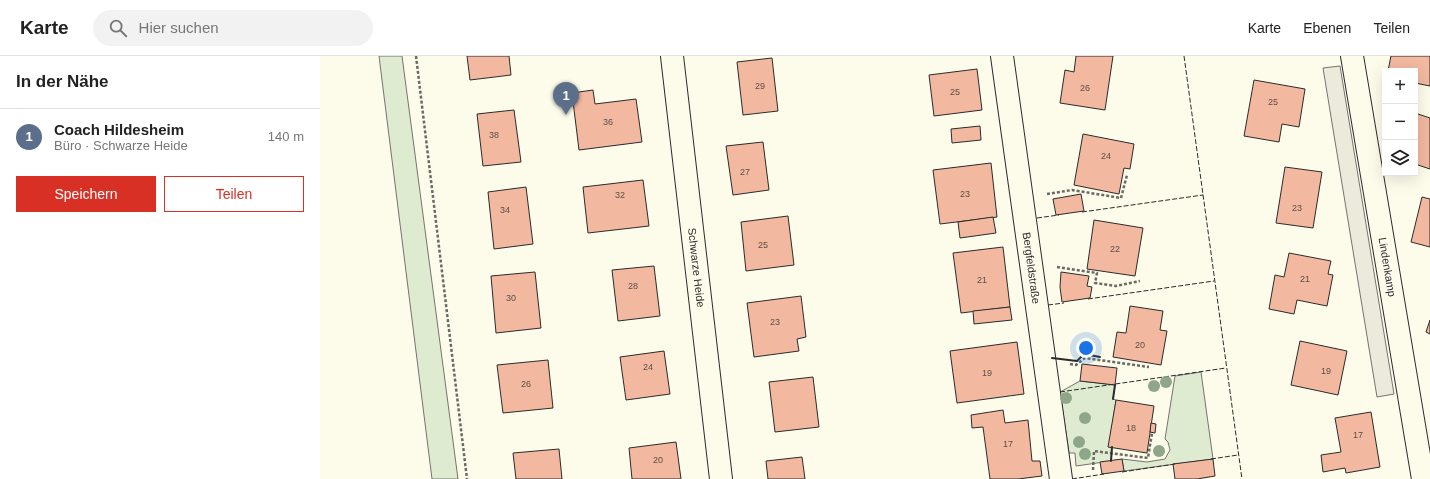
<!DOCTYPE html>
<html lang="de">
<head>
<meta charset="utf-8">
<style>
  :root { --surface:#fff; --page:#f2f2f2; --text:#222; --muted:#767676; --line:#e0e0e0; --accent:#d93025 }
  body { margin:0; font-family:Arial,sans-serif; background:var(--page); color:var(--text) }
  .controls { position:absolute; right:12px; top:12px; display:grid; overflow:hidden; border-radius:0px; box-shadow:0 4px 16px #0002 }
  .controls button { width:36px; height:36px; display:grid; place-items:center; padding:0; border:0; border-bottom:1px solid var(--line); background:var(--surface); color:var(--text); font:20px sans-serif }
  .you { position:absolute; left:766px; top:292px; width:14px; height:14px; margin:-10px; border:3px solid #fff; border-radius:50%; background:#1a73e8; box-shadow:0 0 0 6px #1a73e833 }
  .badge { display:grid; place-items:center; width:26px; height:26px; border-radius:50%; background:var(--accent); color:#fff; font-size:13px; font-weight:700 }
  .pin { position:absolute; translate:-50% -33px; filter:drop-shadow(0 1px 2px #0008) }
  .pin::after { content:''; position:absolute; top:21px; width:14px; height:12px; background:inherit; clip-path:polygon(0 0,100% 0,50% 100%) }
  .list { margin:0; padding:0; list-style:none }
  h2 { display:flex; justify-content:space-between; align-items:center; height:52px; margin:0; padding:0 16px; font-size:17px }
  h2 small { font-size:13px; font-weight:400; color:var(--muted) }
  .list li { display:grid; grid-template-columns:26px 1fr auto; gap:12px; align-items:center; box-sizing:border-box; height:56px; padding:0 16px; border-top:1px solid var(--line) }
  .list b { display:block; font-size:15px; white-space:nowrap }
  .list p { margin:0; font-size:13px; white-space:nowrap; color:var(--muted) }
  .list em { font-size:13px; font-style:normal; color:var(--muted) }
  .actions { display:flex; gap:8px; padding:12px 16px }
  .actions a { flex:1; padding:9px 0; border:1px solid var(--accent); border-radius:0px; text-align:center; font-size:14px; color:var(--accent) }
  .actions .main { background:var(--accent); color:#fff }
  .icon { flex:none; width:22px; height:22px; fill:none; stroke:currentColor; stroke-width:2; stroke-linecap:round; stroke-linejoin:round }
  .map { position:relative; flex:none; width:1110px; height:423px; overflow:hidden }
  header { display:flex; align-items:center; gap:24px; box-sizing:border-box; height:56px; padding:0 20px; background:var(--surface); border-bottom:1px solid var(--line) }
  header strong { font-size:19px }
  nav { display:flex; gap:22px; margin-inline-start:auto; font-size:14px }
  .search { width:280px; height:36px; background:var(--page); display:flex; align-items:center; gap:10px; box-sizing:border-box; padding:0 14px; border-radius:22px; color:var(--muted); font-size:15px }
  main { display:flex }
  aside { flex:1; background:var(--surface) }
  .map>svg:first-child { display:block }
  .green { fill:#deebd1; stroke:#74746e }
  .parking { fill:#eceadb; stroke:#74746e }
  .building { fill:#f2b8a0; stroke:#2b2b2b }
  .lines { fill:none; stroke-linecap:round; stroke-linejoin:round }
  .street-casing { stroke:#2b2b2b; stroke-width:24 }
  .path { stroke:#6a6964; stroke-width:2.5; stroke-dasharray:3 2; stroke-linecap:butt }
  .street { stroke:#fdfbea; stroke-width:22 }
  .fence { stroke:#2b2b2b; stroke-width:1; stroke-dasharray:5 2; stroke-linecap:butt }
  .wall { stroke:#2b2b2b; stroke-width:2 }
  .tree { fill:#8ea78a }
  .labels { text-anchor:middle; stroke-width:3; stroke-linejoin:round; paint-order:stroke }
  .number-label { font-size:9px; fill:#5d4e48 }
  .street-label { font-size:11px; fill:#2b2b2b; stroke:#fdfbea }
</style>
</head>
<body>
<header>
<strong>Karte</strong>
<div class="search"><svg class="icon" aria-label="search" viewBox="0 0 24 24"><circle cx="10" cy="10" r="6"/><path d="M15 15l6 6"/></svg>Hier suchen</div>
<nav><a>Karte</a><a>Ebenen</a><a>Teilen</a></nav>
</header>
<main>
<aside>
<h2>In der Nähe<small></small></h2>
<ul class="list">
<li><span class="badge" style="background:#5c6f8a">1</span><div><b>Coach Hildesheim</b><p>Büro · Schwarze Heide</p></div><em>140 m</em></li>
</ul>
<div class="actions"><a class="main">Speichern</a><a>Teilen</a></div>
</aside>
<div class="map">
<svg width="1110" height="423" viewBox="0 0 1110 423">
  <rect width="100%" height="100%" fill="#fdfbea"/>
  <!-- green -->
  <g class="green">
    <path d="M59,0H82L138,423H112Z"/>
    <path d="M881,316L893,403L804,415L802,403L827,406L845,403L850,394L848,386L845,383L855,320Z"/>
    <path d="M760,325L795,329L793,343L796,344L789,391H792L791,405L756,410L755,397H749L740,336Z"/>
  </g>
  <!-- parking -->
  <path class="parking" d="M1020,10L1074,338L1057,341L1003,12Z"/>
  <!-- building -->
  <g class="building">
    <path d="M147,0H189L191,19L150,24Z"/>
    <path d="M756,0H793L785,54L740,47L745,14L754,16Z"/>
    <path d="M1071,0H1110V30L1095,27V15H1068Z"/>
    <path d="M452,2L458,55L423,59L417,6Z"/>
    <path d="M657,13L662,54L614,60L609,19Z"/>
    <path d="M934,24L985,33L979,71L962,68L959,86L924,80Z"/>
    <path d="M273,34L275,48L316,43L322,86L259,94L252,37Z"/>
    <path d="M194,54L201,106L163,110L157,58Z"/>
    <path d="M1095,57L1110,62V113L1095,108Z"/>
    <path d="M660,70L661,84L632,87L631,73Z"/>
    <path d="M763,78L814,88L810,113L804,112L799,138L754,129Z"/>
    <path d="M443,86L449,134L413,139L406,90Z"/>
    <path d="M671,107L677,161L620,168L613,114Z"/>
    <path d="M965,111L1002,116L993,172L956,167Z"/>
    <path d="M323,124L329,170L268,177L263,131Z"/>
    <path d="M206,131L213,188L174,193L168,136Z"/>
    <path d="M761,138L764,155L736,159L733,143Z"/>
    <path d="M1102,141L1110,143V191L1091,186Z"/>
    <path d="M468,160L474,209L426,215L421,166Z"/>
    <path d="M673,161L676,177L640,182L638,166Z"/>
    <path d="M774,164L823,172L815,220L767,213Z"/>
    <path d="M683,191L690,251L641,257L633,197Z"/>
    <path d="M969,197L1011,205L1008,218L1013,219L1007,250L977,244L974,258L949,253L955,219L964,221Z"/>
    <path d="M334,210L340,260L298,265L292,214Z"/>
    <path d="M215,216L221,272L176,277L171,220Z"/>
    <path d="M741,216L769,220L767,230L772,231L770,242L742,246L740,231Z"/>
    <path d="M481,240L486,281L477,283L479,295L434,301L427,247Z"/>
    <path d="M810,250L843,255L840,274L847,275L841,309L793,301L797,276L806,277Z"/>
    <path d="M690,251L692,264L654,268L653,255Z"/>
    <path d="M1110,264V278L1106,276Z"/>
    <path d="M980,285L1027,295L1018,339L971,329Z"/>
    <path d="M697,286L704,338L637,347L630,295Z"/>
    <path d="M344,295L350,338L306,344L300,301Z"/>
    <path d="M228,304L233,352L183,357L177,309Z"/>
    <path d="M762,308L797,312L795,329L760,325Z"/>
    <path d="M493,321L499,371L455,376L449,326Z"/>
    <path d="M796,344L834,350L827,397L788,391Z"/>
    <path d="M683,354L685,367L708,364L712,405H720L722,420L698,423H670L663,371L652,372L651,359Z"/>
    <path d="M1051,356L1060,411L1026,417L1025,412L1003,416L1001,399L1021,396L1015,362Z"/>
    <path d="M831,367L836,368L835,377L830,376Z"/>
    <path d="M356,386L361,423H312L309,392Z"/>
    <path d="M239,393L242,423H196L193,397Z"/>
    <path d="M482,401L485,423H448L446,405Z"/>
    <path d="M802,403L804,415L782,418L780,406Z"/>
    <path d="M893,403L895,420L877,423H855L853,408Z"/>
  </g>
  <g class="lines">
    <defs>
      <g id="street">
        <path id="s1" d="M352,0L401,423"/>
        <path id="s2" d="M682,0L741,423"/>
        <path id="s3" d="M1032,0L1103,423"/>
      </g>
    </defs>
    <!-- street casing -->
    <use href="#street" class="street-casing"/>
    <!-- path -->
    <g class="path">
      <path d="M96,0L147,423"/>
      <path d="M727,138L752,134L801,142L807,119"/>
      <path d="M737,211L777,217L775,227L796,230L820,225"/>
      <path d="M750,308L756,309L765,302L829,311"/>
      <path d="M773,414L774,395L828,402L832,377"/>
    </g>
    <!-- street -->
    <use href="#street" class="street"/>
    <!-- fence -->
    <g class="fence">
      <path d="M864,0L922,423"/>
      <path d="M762,156L883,139"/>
      <path d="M717,162L739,159"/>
      <path d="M768,243L894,225"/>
      <path d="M728,249L744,247"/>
      <path d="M740,336L906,312"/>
      <path d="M891,403L918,399"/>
      <path d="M802,416L855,408"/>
      <path d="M752,423L784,418"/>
    </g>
    <!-- wall -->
    <g class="wall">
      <path d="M732,302L757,305L764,298L780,301"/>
      <path d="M793,343L795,329"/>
      <path d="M791,405L792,391"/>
    </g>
  </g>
  <!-- trees -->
  <g class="tree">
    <circle cx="846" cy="326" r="6"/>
    <circle cx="834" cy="330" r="6"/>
    <circle cx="746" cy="342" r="6"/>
    <circle cx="765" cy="362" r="6"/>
    <circle cx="759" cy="386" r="6"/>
    <circle cx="839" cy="395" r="6"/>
    <circle cx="765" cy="398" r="6"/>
  </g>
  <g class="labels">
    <!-- number labels -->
    <g class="number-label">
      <text x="440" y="33">29</text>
      <text x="765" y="35">26</text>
      <text x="635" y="39">25</text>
      <text x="953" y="49">25</text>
      <text x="288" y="69">36</text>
      <text x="174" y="82">38</text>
      <text x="786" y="103">24</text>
      <text x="425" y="119">27</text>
      <text x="645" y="141">23</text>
      <text x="300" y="142">32</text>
      <text x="977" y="155">23</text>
      <text x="185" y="157">34</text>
      <text x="443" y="192">25</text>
      <text x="795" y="196">22</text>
      <text x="985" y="226">21</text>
      <text x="662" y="227">21</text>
      <text x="313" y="233">28</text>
      <text x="191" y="245">30</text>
      <text x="455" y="269">23</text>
      <text x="820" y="292">20</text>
      <text x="328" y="314">24</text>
      <text x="1006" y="318">19</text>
      <text x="667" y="320">19</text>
      <text x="206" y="331">26</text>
      <text x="811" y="375">18</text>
      <text x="1038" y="382">17</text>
      <text x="688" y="391">17</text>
      <text x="338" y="407">20</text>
    </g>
    <!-- street labels -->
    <g class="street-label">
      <text dy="4" stroke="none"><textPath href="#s1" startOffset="213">Schwarze Heide</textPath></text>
      <text dy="4" stroke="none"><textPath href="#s2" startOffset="214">Bergfeldstraße</textPath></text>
      <text dy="4" stroke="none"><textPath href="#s3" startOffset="214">Lindenkamp</textPath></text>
    </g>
  </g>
</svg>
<div class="controls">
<button>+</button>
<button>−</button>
<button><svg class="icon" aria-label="layers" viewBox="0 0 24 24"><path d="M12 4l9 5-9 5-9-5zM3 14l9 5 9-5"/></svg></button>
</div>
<div class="you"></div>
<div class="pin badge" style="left:246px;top:59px;background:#5c6f8a">1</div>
</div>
</main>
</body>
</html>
